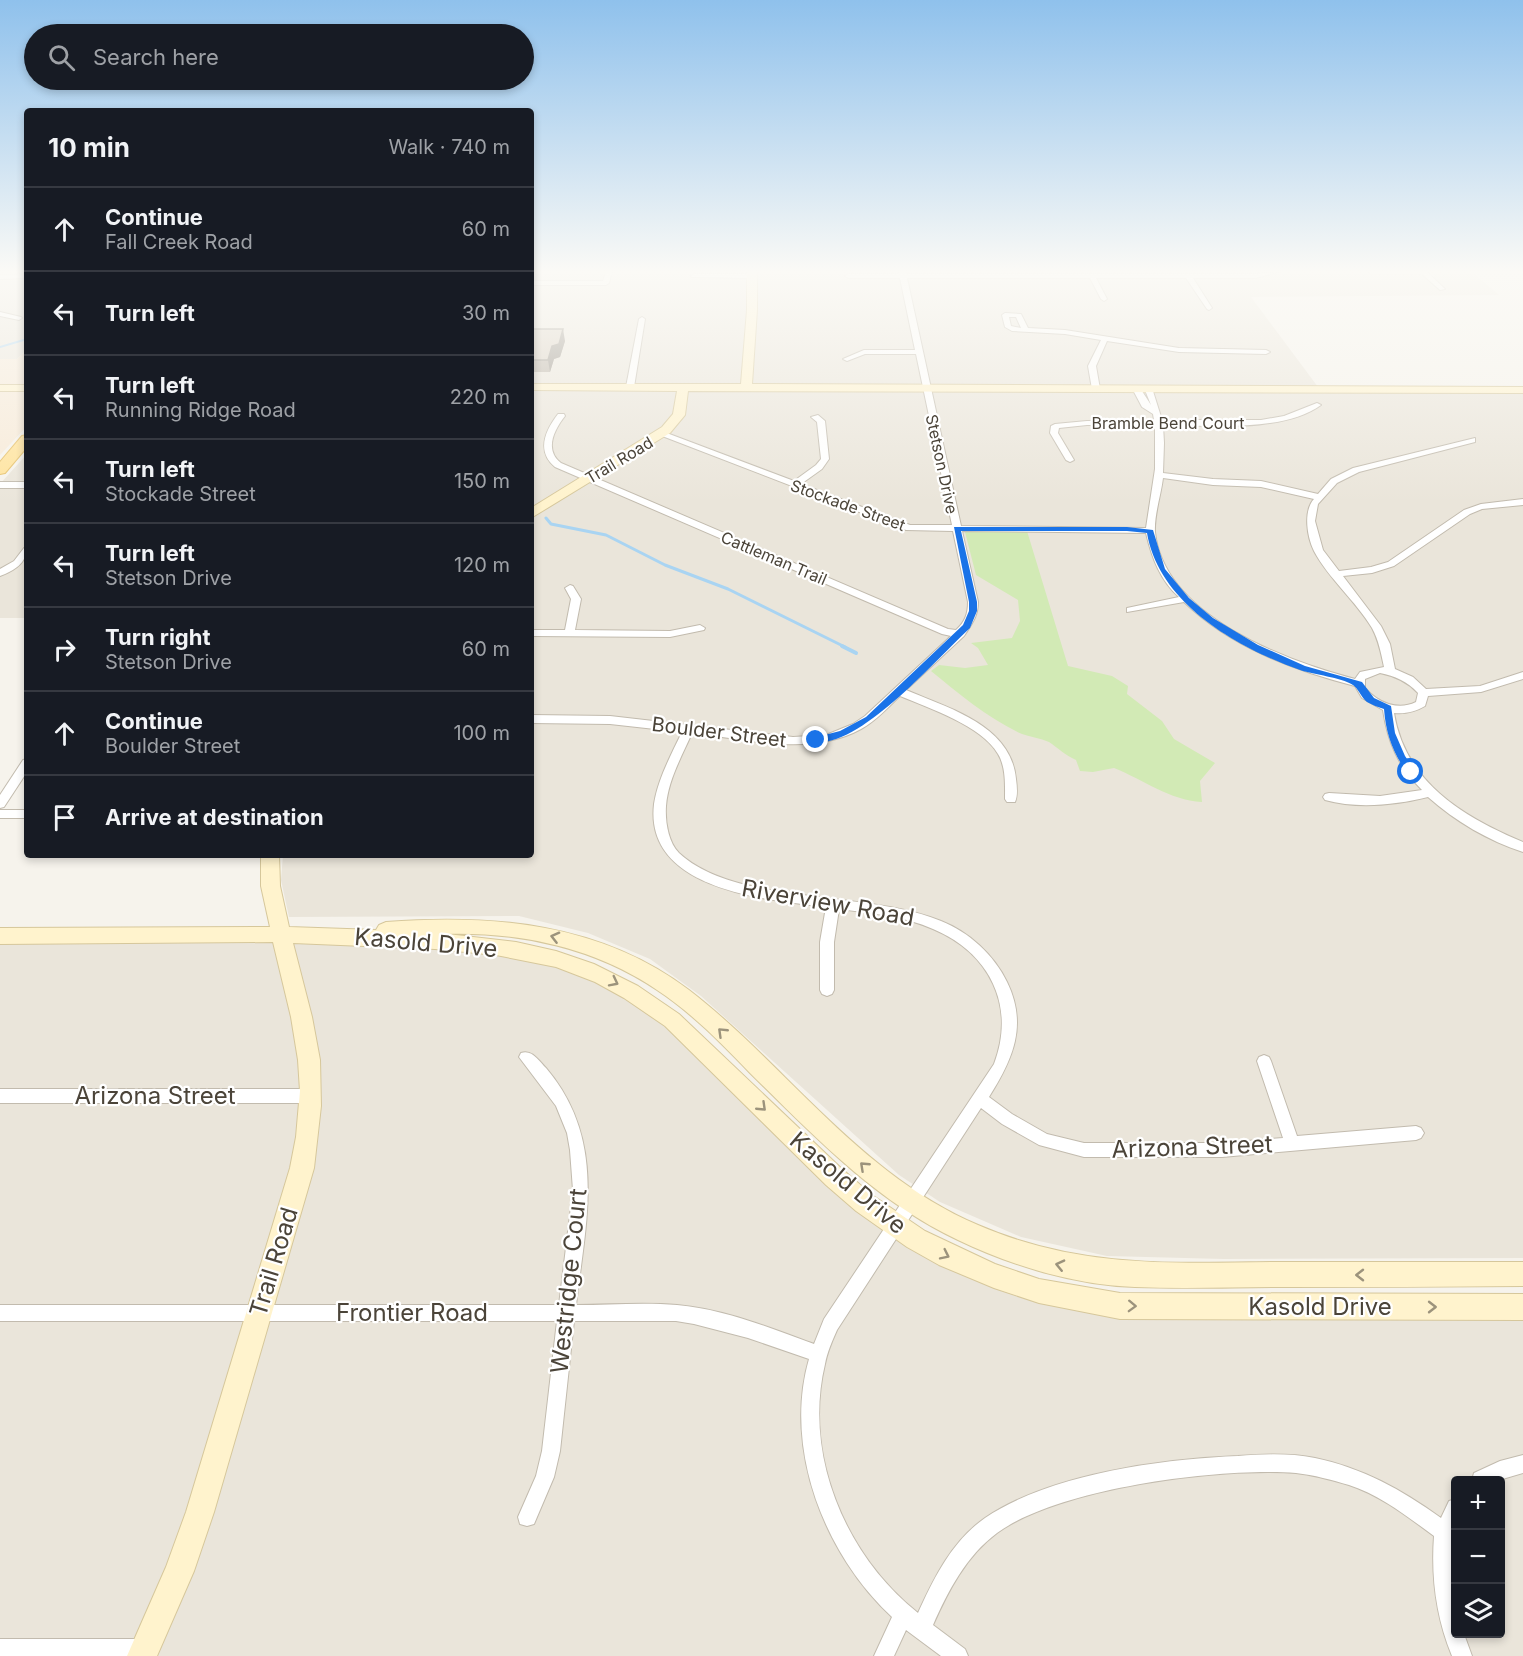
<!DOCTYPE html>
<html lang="en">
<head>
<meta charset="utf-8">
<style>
  :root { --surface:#171b24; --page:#20242c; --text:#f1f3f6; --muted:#9ea1a6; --line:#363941 }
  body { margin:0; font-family:Inter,sans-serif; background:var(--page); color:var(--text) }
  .controls { position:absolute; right:18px; bottom:18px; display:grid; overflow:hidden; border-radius:6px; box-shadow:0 3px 9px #0003 }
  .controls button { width:54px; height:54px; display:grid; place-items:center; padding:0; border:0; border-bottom:2px solid var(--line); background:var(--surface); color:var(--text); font:30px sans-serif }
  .stop { position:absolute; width:18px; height:18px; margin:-14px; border:4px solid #1a73e8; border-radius:50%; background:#fff }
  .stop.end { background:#1a73e8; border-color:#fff; box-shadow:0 2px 6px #0008 }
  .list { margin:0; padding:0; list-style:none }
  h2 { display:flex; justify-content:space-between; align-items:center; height:78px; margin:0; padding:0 24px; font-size:26px }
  h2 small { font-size:20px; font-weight:400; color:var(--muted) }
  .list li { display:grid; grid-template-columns:39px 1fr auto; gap:18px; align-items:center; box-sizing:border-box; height:84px; padding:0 24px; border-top:2px solid var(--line) }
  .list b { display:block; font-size:22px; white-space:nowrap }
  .list p { margin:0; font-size:20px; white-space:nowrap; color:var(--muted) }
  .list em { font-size:20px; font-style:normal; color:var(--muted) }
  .icon { flex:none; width:33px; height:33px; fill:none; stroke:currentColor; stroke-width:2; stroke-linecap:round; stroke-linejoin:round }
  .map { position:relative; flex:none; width:1523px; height:1656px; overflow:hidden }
  .search { position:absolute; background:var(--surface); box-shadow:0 3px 9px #0003; left:24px; top:24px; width:510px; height:66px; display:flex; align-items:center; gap:15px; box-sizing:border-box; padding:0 21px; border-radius:33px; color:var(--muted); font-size:22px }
  .panel { position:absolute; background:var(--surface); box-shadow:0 3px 9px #0003; left:24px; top:108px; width:510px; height:750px; border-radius:6px }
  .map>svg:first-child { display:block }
  .residential { fill:#eae5da; fill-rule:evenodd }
  .commercial { fill:#f7ead8 }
  .green { fill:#d2eab5 }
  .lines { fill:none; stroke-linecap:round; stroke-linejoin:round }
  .stream-far2 { stroke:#a9d4f2; stroke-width:2 }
  .stream-far1 { stroke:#a9d4f2; stroke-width:3 }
  .stream { stroke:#a9d4f2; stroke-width:4 }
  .street-casing { stroke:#c2bbae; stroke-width:2 }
  .secondary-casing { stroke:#d6c79b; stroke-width:2 }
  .primary-casing { stroke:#e6c16a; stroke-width:2 }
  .street { fill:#fff; fill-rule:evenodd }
  .secondary { fill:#fff3cd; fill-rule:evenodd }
  .primary { fill:#ffe39c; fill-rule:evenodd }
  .wall { fill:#bab2a6 }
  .shaded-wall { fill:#979187 }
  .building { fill:#d8cfc1; stroke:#979187; stroke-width:1.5 }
  .oneway { stroke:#9c937c }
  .route { fill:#1a73e8 }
  .labels { text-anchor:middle; stroke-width:4.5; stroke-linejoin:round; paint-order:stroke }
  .far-street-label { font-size:16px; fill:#4b4439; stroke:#fff }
  .street-label { font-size:20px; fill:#4b4439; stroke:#fff }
  .near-street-label { font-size:24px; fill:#4b4439; stroke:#fff }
</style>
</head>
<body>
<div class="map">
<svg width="1523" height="1656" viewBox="0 0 1523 1656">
  <rect width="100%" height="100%" fill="#f6f3ec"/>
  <!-- residential -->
  <g class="residential">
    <path d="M0,272H27V349L17,359H0Z"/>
    <path d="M531,272H1472L1499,295L1251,297L1318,387L1523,389V1258L1224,1259L1107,1256L1021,1237L940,1202L899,1175L701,996L650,959L588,933L519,916L289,917L281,880L283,855H531V390L1109,387L1051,384L531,385Z"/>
    <path d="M27,454V618H0V484Z"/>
    <path d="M331,935L496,947L627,989L864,1203L1039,1291L1523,1307V1656H0V936ZM1456,1480H1500V1634H1456Z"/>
  </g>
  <!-- commercial -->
  <g class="commercial">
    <path d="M27,349V384L0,385V359H17Z"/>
    <path d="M0,391H27V426L0,455Z"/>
  </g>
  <!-- green -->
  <path class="green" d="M1027,531L1068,666L1112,676L1128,686L1127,694L1162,721L1174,739L1215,763L1200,781L1202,802C1169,800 1144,780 1114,768L1093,772L1080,771L1076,760C1065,755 1058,748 1049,742C1040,738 1031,737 1022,734C989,719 959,694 931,671L939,665L965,668L988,665L978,648L971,643L1012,638L1020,621L1018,600L976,575L965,532Z"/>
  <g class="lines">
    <!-- stream-far2 -->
    <path class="stream-far2" d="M0,347L27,339"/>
    <!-- stream-far1 -->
    <path class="stream-far1" d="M546,518L551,524L606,535L665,565L728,589L845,647"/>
    <!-- stream -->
    <path class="stream" d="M842,646L856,653"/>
    <defs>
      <g id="street">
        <path d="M606,272H612L609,283L606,285H531V281H603Z"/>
        <path d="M899,272H905L906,274H1256L1278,272L1256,278H1193L1212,308L1209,310L1207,309L1186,278H1096L1107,299L1104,301L1101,299L1090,278H907L961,526L1146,528L1155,469V425H1087L1059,428L1058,433L1074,460L1070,462L1066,460L1050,433L1051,426L1055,424L1087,421L1154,420L1153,414L1142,407L1133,390L1137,388H1140L1151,405L1145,390L1152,388L1162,420H1261L1284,416L1317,403L1321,405C1283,433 1208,425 1163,425L1164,443L1163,473L1213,479L1261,481L1318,494L1331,479L1353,468L1475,438V442L1359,472L1337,483L1318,504L1315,521L1323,550L1339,571L1371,567L1388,562L1464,510L1481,504L1523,499V505L1482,509L1470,514L1394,566L1372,573L1343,576L1381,626L1390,644L1395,669L1413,677L1426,689L1480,686L1523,672V679L1481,692L1428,696L1425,706C1415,712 1405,714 1394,713C1405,782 1463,817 1523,842V852C1489,841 1455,821 1428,797C1396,805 1357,809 1325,800L1323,797L1325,794L1329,793L1380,796L1422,790C1398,766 1388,743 1383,710L1362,698L1355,686C1293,670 1231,647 1184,602L1127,612V608L1179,597C1160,580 1152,558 1146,533L962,531L978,602C978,617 971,625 964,636L906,690C948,708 1011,725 1016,779C1017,787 1018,795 1015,802H1007L1005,799C1005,785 1006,767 998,754C982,726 929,708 900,696C888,707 876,721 861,729C810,757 747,739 692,733C682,756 668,780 666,806C665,821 668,842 679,853C736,906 867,890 941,921C969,932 994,955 1007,982C1028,1025 1013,1059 989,1097L1012,1114L1047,1134L1084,1143H1222L1283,1138L1257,1061L1259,1057L1264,1055L1269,1057L1271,1061L1297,1136L1416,1126L1421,1128L1424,1133L1421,1138L1416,1140L1222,1157H1084L1039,1145L1002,1124L981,1108L837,1330C832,1341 827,1353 825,1364C803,1456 846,1556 918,1613C934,1578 952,1541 985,1518C1050,1474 1161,1459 1238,1456C1264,1454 1290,1453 1315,1458C1363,1468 1402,1490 1441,1518L1449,1501L1456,1499L1452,1564L1456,1600V1634H1464L1472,1656H1452C1436,1617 1431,1578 1434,1536C1408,1517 1380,1495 1349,1485C1332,1480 1314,1475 1296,1473C1221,1467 1058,1488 997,1533C966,1556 948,1591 933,1625L965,1649L968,1656H941L906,1630L894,1656H874L892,1617C825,1555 783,1449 809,1359L748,1338L694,1324L676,1321H574L560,1451L554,1477L534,1524L527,1526L520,1524L518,1517L536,1476L542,1451L557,1321H0V1305H559L573,1190L570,1150L567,1133L556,1106L519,1057L521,1053C532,1049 539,1061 546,1068C607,1140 586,1220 576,1305C609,1305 644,1302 677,1305C724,1309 770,1328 814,1344L824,1319L994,1064C1016,1006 990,953 933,929C904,916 870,913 839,909L834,942V990L832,994L827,996L822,994L820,990V942L826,907C767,900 644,890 654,804C658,779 671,755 682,732L610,724L531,723V715L610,716L793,737L826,735L853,724L865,716L951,636L942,634L555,467C536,451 545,431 558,414H564L565,416C554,430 544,450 561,463L948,629L956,630C965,622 968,614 968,602L953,531L906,530L657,434L664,432L794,481L816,465L821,459L817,422L811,417L818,415L825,421L829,459L822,469L801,484L910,525H952L916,354H865L847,361L843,359L864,350H915L900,278H848L845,276L848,274H899ZM1163,478L1213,485L1261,487L1314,499C1303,511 1307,537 1314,551C1328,578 1356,601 1372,628C1379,641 1381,653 1384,667L1360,672L1355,679C1286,661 1164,616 1155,532C1154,515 1161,495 1163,478ZM1380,673C1395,676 1407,681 1418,693L1416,702C1398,711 1378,703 1365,688V679Z"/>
        <path d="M1369,272H1427L1445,289L1440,290L1422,274H1372Z"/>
        <path d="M27,274V278L0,279V275Z"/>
        <path d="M694,274H752L755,276L752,278L692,277L691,276Z"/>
        <path d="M0,312L21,317L22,318L19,320L0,316Z"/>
        <path d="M1005,313L1021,314L1028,328L1065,330L1179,348L1266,350L1270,352L1266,354L1179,352L1107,341L1096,366L1100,389L1096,391L1092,389L1088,366L1101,340L1065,334L1012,331L1005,327L1002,315ZM1009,317H1016L1021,328L1011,326Z"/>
        <path d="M642,317L645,319L634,387L630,389L626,387L639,319Z"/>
        <rect x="0" y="482" width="27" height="6"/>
        <path d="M27,547C27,563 14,571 0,576V569L14,561L24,548Z"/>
        <path d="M570,585L573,586L581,599L575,630L670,631L700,625L705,628L704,630L670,637L531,636V630H565L571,599L565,588Z"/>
        <path d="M27,759V772L4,807L0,808V795L23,760Z"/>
        <rect x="0" y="810" width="27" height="8"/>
        <path d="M0,1089H311L316,1091L318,1096L316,1101L311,1103H0Z"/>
        <path d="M1523,1455V1473L1499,1480H1472L1474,1473L1500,1461Z"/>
        <path d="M0,1639H144L151,1642L154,1649L151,1656H0Z"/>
      </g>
      <g id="secondary">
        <path d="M747,272H757V310L752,384L1523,387V393L688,391L685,415L670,433L531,518V508L662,427L673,414L677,391L531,390V384H741L747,310Z"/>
        <rect x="0" y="385" width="27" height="6"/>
        <path d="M261,855H279L280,886L289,927L376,930L379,925L386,922C493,914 601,923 689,990C732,1023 770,1063 808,1100C859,1150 912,1197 978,1225C1080,1269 1173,1263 1279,1262C1361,1262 1442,1262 1523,1262V1286C1444,1287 1364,1287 1285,1287C1235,1287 1185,1289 1135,1287C1075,1285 1012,1266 958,1240C875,1201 814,1136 750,1073C721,1043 692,1013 657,990C595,948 521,932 447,934L516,942L556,951L594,964L638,986L679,1014L842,1169L872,1195L925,1231L995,1264L1039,1279L1120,1293L1523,1294V1320L1120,1319L1039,1303L994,1288L939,1265L907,1247L856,1211L826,1185L665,1026L624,998L595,982L556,967L496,955L435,949L293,943L312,1017L320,1060L321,1106L314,1168L214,1512L194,1571L157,1656H127L166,1567L186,1512L290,1168L296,1137L300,1091L298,1060L291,1017L273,942L0,944V928L270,927L261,886Z"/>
      </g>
      <path id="primary" d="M27,435V447L5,473L0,474V462L22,436Z"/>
    </defs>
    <!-- street casing -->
    <use href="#street" class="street-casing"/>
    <!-- secondary casing -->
    <use href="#secondary" class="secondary-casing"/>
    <!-- primary casing -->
    <use href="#primary" class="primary-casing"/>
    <!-- street -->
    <use href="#street" class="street"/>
    <!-- secondary -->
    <use href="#secondary" class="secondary"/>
    <!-- primary -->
    <use href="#primary" class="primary"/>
  </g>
  <!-- wall -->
  <path class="wall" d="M531,329L565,341L560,357L554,359L550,372H531Z"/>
  <!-- shaded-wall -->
  <path class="shaded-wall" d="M563,329L565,341L560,357L554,359L550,372L548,360L552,346Z"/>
  <!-- building -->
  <path class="building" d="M531,329H563L559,344L552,346L548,360H531Z"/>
  <!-- one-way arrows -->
  <defs><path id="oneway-chevron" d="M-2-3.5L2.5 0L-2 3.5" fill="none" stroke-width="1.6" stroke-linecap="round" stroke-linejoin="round" transform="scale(1.5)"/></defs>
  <g class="oneway">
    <use href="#oneway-chevron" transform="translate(555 937) rotate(-166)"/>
    <use href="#oneway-chevron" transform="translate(614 982) rotate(27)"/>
    <use href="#oneway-chevron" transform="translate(722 1032) rotate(-136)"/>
    <use href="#oneway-chevron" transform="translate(762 1107) rotate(44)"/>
    <use href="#oneway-chevron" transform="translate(864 1166) rotate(-137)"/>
    <use href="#oneway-chevron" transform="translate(945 1255) rotate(26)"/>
    <use href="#oneway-chevron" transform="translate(1060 1265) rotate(-167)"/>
    <use href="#oneway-chevron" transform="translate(1360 1275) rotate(180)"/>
    <use href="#oneway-chevron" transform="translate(1132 1306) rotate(2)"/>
    <use href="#oneway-chevron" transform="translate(1432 1307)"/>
  </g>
  <!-- sky -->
  <linearGradient id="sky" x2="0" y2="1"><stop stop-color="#8fc1ec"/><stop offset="0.54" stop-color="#fbfaf6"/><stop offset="1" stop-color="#fbfaf6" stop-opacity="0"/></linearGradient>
  <rect width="1523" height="503" fill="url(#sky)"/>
  <!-- route -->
  <path class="route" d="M954,527H1127L1153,530L1165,569L1189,598L1213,618L1258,645L1305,666L1362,682L1374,698L1391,706L1395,733L1405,756L1416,772L1414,774H1408C1393,753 1386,735 1384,709C1378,707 1372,705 1367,702C1361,697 1358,688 1353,685C1340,677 1315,675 1300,670C1238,648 1159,604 1147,533L1127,531H961L977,602V611L970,628C936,659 860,749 813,742V738L840,731L866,717L963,625L969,611V602Z"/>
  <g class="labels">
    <!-- far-street labels -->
    <g class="far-street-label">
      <text x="1168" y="429">Bramble Bend Court</text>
      <text transform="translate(619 460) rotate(-31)" y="6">Trail Road</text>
      <text transform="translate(942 464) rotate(78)" y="6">Stetson Drive</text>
      <text transform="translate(848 505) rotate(20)" y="6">Stockade Street</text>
      <text transform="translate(774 558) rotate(23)" y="6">Cattleman Trail</text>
    </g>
    <!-- street labels -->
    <g class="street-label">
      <text transform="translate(719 732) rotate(7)" y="7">Boulder Street</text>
    </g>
    <!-- near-street labels -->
    <g class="near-street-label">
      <text transform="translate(828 903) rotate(10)" y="8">Riverview Road</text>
      <text transform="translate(426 943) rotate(5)" y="8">Kasold Drive</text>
      <text x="155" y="1104">Arizona Street</text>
      <text transform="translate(1192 1147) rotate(-2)" y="8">Arizona Street</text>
      <text transform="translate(848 1183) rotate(40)" y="8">Kasold Drive</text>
      <text transform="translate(274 1262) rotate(-73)" y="8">Trail Road</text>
      <text transform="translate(569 1281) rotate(-84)" y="8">Westridge Court</text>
      <text x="1320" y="1315">Kasold Drive</text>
      <text x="412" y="1321">Frontier Road</text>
    </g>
  </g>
</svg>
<div class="controls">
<button>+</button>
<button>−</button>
<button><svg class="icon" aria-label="layers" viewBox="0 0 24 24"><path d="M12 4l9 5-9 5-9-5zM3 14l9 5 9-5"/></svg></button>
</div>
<div class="stop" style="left:1411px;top:772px"></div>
<div class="stop end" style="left:816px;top:740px"></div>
<div class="search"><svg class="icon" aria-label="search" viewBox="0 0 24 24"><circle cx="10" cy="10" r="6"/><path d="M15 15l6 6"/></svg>Search here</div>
<section class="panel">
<h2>10 min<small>Walk · 740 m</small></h2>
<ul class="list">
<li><svg class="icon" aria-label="ahead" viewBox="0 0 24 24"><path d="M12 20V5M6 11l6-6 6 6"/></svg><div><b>Continue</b><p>Fall Creek Road</p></div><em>60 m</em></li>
<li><svg class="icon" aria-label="left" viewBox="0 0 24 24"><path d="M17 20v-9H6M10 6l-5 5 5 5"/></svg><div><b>Turn left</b></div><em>30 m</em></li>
<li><svg class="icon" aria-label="left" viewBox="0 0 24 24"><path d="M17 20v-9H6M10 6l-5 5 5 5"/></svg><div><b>Turn left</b><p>Running Ridge Road</p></div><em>220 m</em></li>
<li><svg class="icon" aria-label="left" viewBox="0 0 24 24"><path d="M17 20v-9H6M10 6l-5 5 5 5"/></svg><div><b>Turn left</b><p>Stockade Street</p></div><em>150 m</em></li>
<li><svg class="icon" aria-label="left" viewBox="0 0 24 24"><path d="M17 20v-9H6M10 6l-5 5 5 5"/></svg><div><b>Turn left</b><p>Stetson Drive</p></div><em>120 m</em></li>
<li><svg class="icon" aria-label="right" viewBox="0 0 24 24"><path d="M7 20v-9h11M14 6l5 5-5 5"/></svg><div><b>Turn right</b><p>Stetson Drive</p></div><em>60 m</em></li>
<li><svg class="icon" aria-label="ahead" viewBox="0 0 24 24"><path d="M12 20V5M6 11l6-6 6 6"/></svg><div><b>Continue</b><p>Boulder Street</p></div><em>100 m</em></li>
<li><svg class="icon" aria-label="arrive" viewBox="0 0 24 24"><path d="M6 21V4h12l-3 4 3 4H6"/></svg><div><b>Arrive at destination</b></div></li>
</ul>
</section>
</div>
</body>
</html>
